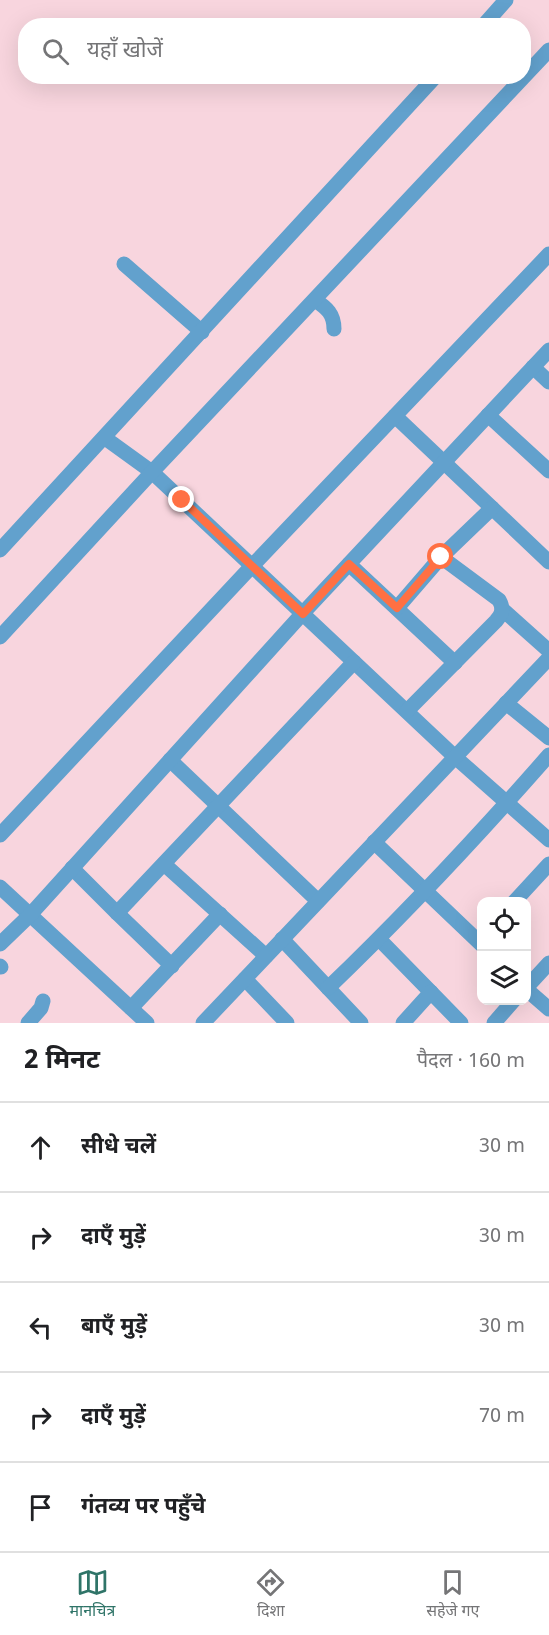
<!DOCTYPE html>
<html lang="hi">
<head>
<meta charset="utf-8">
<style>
  :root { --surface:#fff; --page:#f2f2f2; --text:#202124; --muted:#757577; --line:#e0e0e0; --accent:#2f7468 }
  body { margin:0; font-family:Georgia,"Noto Sans Devanagari",serif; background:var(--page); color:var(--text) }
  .controls { position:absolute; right:18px; bottom:18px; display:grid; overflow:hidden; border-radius:12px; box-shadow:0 6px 24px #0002 }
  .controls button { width:54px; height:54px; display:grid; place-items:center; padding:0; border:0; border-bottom:2px solid var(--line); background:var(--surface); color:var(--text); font:30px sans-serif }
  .stop { position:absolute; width:18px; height:18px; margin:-14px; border:4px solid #ff7043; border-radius:50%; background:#fff }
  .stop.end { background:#ff7043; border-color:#fff; box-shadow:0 2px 6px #0008 }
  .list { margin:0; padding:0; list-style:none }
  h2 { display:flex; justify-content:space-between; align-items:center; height:78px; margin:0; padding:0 24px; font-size:26px }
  h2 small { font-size:20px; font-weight:400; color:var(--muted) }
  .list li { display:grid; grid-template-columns:39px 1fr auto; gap:18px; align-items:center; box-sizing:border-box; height:90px; padding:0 24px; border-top:2px solid var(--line) }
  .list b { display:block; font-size:22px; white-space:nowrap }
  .list em { font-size:20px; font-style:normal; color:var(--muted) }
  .icon { flex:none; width:33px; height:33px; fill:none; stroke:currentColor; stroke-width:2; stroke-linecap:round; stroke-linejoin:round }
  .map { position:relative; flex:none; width:549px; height:1023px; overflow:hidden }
  .search { position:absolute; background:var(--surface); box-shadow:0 6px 24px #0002; left:18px; right:18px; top:18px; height:66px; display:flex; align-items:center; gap:15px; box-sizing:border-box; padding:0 21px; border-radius:24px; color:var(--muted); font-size:22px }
  .sheet { height:528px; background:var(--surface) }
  nav { display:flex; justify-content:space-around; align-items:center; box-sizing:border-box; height:84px; border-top:2px solid var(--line); background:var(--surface); font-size:16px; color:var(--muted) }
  nav a { display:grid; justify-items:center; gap:3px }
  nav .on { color:var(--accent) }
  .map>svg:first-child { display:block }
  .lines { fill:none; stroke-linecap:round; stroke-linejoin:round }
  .minor { stroke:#62a1cd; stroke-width:15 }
  .route { stroke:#ff7043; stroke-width:8 }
</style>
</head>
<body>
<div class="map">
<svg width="549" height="1023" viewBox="0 0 549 1023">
  <rect width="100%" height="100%" fill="#f8d5de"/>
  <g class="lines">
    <!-- minor -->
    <g class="minor">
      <path d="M483,26L506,0"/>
      <path d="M124,264L202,332"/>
      <path d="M315,300C327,308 334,314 334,329"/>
      <path d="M533,367L549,382"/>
      <path d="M488,415L549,471"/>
      <path d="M395,416L549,562"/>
      <path d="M105,438L152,472L455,757L549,840"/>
      <path d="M0,550L436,76"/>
      <path d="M349,564L455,663"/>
      <path d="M397,608L441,557L492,508"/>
      <path d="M502,609L549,651"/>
      <path d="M0,637L152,472L549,50"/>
      <path d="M506,703L549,738"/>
      <path d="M407,711L496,621C502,614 504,609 499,600L441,557"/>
      <path d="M170,760L318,901"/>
      <path d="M0,835L252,566L549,254"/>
      <path d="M374,842L482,945"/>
      <path d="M164,864L266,956"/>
      <path d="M72,868L117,913L172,966"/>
      <path d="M0,887L147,1023"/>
      <path d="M514,902L549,864"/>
      <path d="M117,913L354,662"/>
      <path d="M282,939L361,1023"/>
      <path d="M379,939L461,1023"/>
      <path d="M0,944L30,915L303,613L549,350"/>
      <path d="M0,966L1,967"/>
      <path d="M245,979L287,1023"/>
      <path d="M328,988C405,914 478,836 549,755"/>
      <path d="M526,988L549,963"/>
      <path d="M526,989L549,1009"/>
      <path d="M131,1008L220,914"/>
      <path d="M28,1023L41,1008L43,1001"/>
      <path d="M203,1023L549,658"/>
      <path d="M403,1023L431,992"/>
      <path d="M494,1023L514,1000"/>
    </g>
  </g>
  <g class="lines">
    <!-- route -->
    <path class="route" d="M182,500L303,614L349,564L397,608L441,557"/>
  </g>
</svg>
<div class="controls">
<button><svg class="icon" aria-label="locate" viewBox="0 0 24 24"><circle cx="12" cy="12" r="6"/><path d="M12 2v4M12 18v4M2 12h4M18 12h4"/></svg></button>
<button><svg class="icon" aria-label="layers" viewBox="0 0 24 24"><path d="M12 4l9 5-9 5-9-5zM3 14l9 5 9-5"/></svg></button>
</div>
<div class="stop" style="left:441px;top:557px"></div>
<div class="stop end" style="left:182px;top:500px"></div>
<div class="search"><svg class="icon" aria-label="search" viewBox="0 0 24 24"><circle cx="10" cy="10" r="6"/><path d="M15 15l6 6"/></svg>यहाँ खोजें</div>
</div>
<section class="sheet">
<h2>2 मिनट<small>पैदल · 160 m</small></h2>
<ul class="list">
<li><svg class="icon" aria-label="ahead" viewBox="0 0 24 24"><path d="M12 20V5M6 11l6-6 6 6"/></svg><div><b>सीधे चलें</b></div><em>30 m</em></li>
<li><svg class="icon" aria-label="right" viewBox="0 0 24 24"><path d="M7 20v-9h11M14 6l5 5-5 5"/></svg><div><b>दाएँ मुड़ें</b></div><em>30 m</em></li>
<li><svg class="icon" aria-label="left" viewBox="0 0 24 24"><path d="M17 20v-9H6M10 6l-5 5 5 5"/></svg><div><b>बाएँ मुड़ें</b></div><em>30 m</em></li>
<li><svg class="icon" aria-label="right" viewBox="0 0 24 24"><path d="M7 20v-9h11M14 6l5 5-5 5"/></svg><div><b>दाएँ मुड़ें</b></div><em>70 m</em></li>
<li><svg class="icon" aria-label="arrive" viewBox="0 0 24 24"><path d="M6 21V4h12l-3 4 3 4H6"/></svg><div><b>गंतव्य पर पहुँचे</b></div></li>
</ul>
</section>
<nav>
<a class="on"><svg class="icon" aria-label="map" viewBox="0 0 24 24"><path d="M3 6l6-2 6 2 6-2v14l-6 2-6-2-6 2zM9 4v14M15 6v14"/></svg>मानचित्र</a>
<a><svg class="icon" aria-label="directions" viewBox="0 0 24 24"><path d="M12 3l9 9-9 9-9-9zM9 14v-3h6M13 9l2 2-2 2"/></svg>दिशा</a>
<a><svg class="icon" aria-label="saved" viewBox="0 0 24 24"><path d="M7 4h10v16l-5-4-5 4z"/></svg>सहेजे गए</a>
</nav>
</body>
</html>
